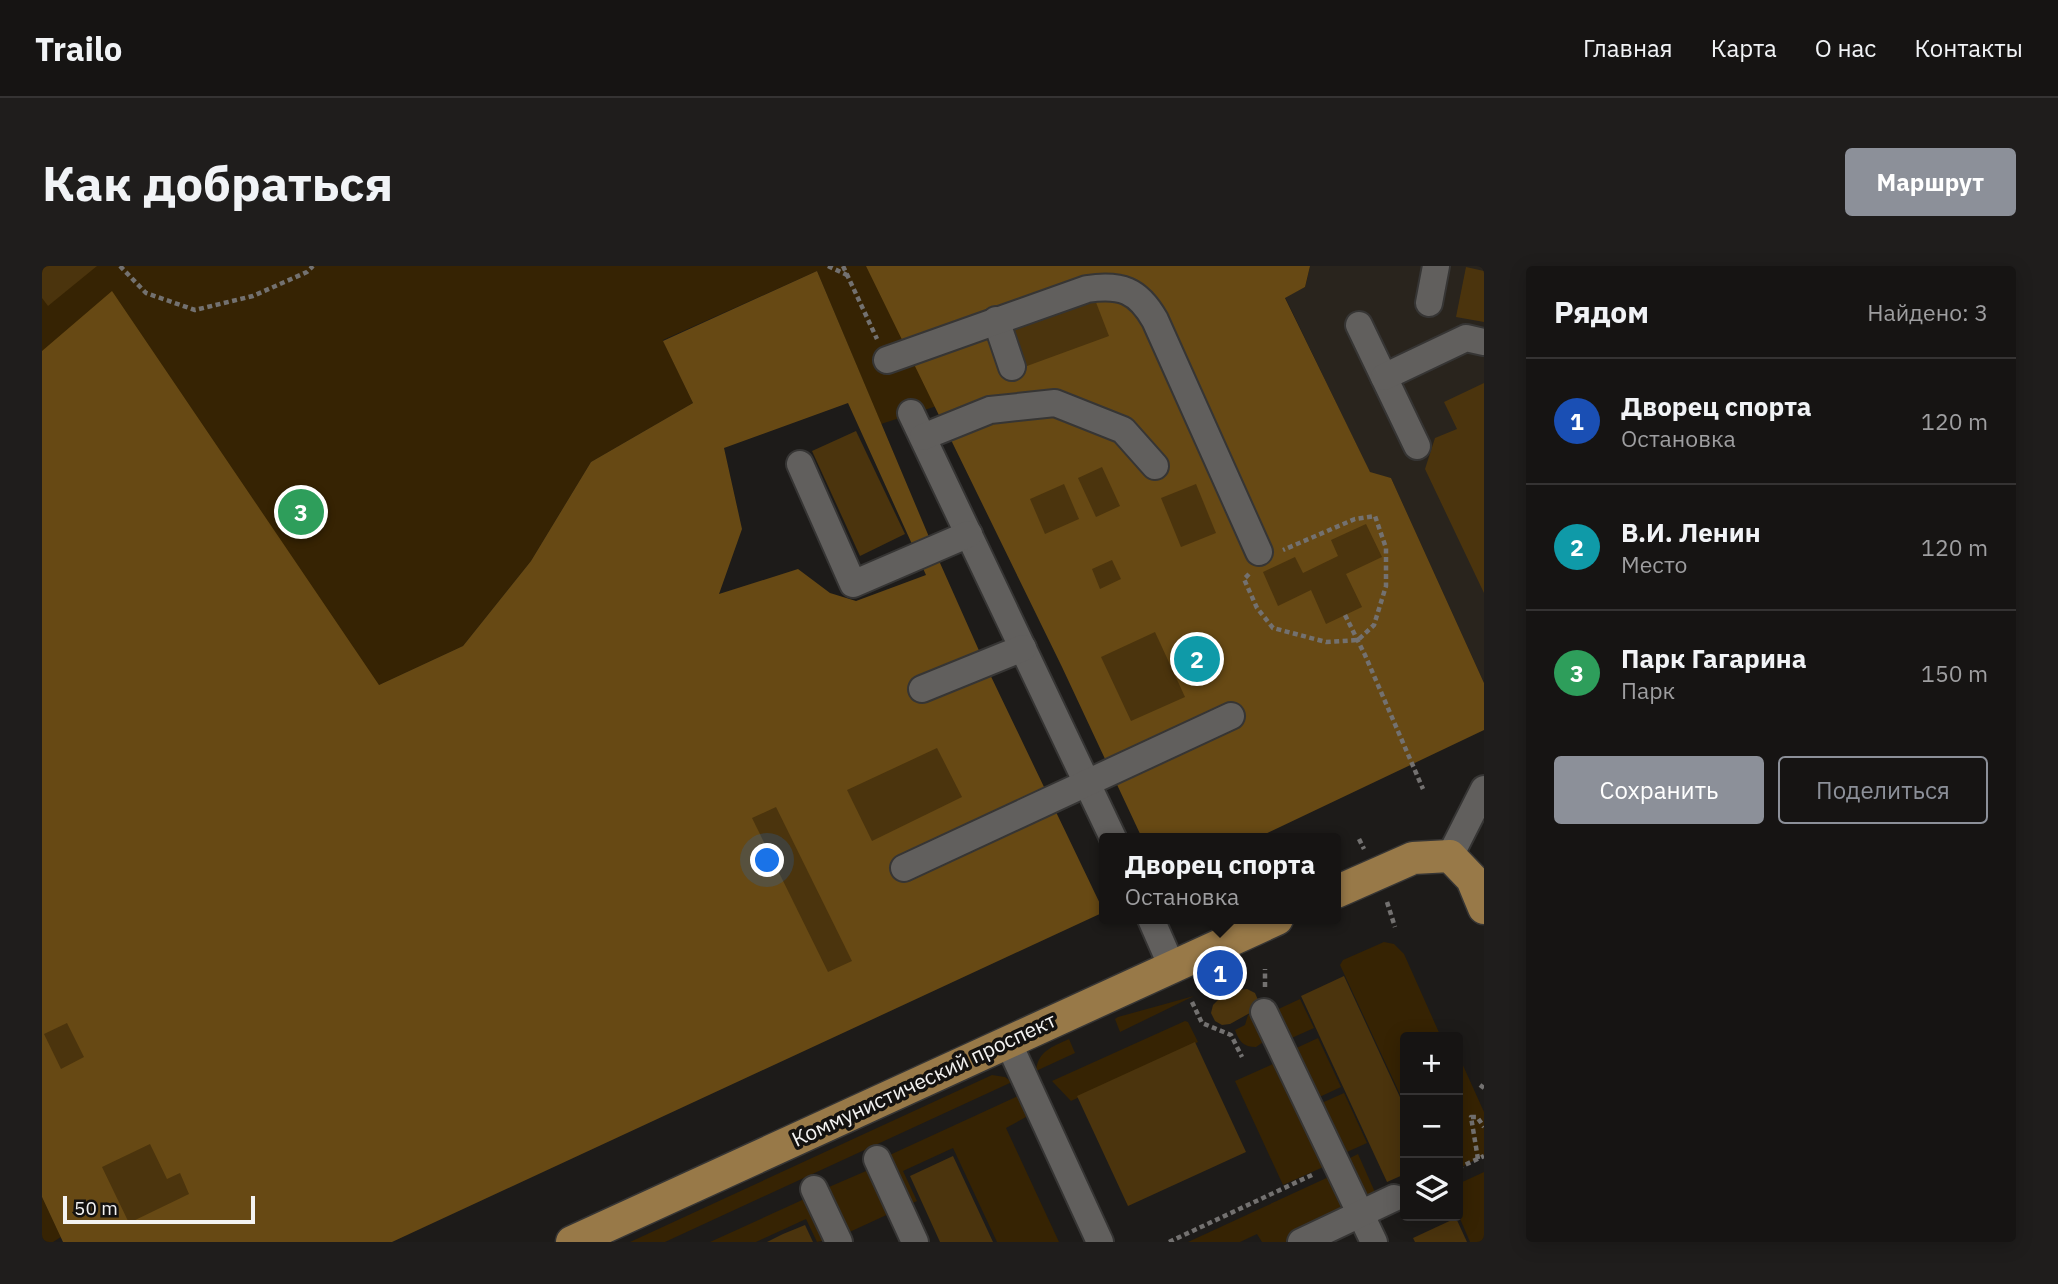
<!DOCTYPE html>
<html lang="ru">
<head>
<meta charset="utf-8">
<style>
  :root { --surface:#161413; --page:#1f1d1c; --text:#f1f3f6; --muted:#9e9ea0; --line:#353333; --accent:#8c9099 }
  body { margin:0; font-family:"IBM Plex Sans",sans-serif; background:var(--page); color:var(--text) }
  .controls { position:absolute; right:21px; bottom:21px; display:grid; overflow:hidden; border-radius:7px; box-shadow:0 4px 18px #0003 }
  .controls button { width:63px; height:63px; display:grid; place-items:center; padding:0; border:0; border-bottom:2px solid var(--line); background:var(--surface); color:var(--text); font:35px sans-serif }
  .scale { position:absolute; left:21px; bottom:18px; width:192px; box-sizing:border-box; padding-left:7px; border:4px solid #f4f3f2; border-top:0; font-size:19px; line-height:24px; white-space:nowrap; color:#f4f3f2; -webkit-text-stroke:5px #141210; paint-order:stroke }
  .you { position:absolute; left:726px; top:595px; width:24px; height:24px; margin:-18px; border:5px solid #fff; border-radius:50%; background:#1a73e8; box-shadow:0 0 0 10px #1a73e833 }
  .badge { display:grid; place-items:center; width:46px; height:46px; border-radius:50%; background:var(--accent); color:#fff; font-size:23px; font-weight:700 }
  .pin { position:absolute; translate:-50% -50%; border:4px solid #fff; box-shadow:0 2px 7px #0006 }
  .popup { position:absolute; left:1057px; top:567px; width:242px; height:91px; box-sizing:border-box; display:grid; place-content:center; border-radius:7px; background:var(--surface); filter:drop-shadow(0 2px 5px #0005); font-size:23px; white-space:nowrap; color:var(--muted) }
  .popup b { font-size:26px; color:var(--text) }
  .popup::after { content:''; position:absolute; left:50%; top:100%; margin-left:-14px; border:14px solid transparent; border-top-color:var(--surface) }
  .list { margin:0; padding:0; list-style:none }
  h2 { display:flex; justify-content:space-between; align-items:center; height:91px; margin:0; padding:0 28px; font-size:30px }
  h2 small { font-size:23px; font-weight:400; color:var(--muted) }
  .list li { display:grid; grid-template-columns:46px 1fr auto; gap:21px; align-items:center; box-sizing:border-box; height:126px; padding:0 28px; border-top:2px solid var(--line) }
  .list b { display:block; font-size:26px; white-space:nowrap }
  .list p { margin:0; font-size:23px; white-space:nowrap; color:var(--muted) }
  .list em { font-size:23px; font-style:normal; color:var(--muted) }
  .actions { display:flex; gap:14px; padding:21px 28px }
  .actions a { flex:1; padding:16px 0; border:2px solid var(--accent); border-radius:7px; text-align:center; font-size:24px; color:var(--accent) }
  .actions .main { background:var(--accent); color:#fff }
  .icon { flex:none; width:38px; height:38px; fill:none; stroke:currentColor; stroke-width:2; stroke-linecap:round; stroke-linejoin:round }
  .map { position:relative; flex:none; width:1442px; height:976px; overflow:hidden; border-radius:7px }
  header { display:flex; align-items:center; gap:42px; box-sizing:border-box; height:98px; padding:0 35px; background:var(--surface); border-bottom:2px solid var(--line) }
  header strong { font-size:33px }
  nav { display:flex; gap:38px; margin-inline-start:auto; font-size:24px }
  .intro { display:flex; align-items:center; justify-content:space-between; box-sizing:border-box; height:168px; padding:0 42px }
  h1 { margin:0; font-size:49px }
  .button { padding:18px 32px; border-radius:7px; background:var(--accent); color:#fff; font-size:24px; font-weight:700 }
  main { display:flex; gap:42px; padding:0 42px }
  aside { flex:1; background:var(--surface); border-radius:7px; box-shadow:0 4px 18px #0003 }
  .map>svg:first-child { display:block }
  .built { fill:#29241d }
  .green { fill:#362303 }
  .forest { fill:#674914; fill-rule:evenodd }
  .building { fill:#4b340d }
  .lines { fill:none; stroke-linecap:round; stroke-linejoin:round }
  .minor-casing { stroke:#363534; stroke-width:30 }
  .major-casing { stroke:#363534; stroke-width:35 }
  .path { stroke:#737170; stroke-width:4.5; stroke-dasharray:5 3.5; stroke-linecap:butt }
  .minor { stroke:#615f5d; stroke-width:26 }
  .major { stroke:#987948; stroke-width:32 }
  .labels { text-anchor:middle; stroke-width:7; stroke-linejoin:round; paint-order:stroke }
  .street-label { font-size:21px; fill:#f4f3f2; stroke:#141210 }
</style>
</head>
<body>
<header>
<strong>Trailo</strong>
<nav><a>Главная</a><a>Карта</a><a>О нас</a><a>Контакты</a></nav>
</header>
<div class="intro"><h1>Как добраться</h1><a class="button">Маршрут</a></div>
<main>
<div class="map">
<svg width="1442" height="976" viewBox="0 0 1442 976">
  <rect width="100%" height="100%" fill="#1d1b19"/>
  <!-- built -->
  <path class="built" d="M1268,0H1442V417L1349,212L1328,207L1243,31L1263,21Z"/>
  <!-- green -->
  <g class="green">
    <path d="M0,0H1268L1263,21L839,158L775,5L621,74L651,137L549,196L489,295L421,380L337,419L0,509Z"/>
    <path d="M1342,676L1352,678L1362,688L1399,771H1363V839L1298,699L1301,694Z"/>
    <path d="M1152,730L1078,766L1073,753L1076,751Z"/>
    <path d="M1258,733L1272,762L1243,775L1230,746Z"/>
    <path d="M1216,744L1224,774L1214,781C1201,781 1197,775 1193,764L1203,759L1206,749Z"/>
    <path d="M1143,755L1146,756L1156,776L1029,835L1010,815Z"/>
    <path d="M1276,772L1299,821L1271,834L1248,785Z"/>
    <path d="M1027,773L1033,787L994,805C996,785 1010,781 1027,773Z"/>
    <path d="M1416,793L1419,795L1442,846V889L1416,903Z"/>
    <path d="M1231,798L1238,799L1288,898L1241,919L1193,815Z"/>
    <path d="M950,809L963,811L970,816L623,976H588Z"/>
    <path d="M1302,827L1325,877L1296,890L1273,840Z"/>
    <path d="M978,829L986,844L984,851L964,862L1017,976H955L911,882L861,905L875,935L862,941L839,893Z"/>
    <path d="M1316,888L1336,933L1327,937L1300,896Z"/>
    <path d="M831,902L851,946L801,969L780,924Z"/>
    <path d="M1442,906V976H1428L1416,948V918Z"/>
    <path d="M1291,909L1305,943L1249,976H1220L1215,968L1198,976H1146Z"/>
    <path d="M769,930L789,973L775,976L764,953L714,976H668Z"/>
    <path d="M0,931L19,971L11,976H0Z"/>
  </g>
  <!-- forest -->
  <g class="forest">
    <path d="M824,0H1268L1263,21L1243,32L1328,206L1349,212L1442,417V464L1215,572H1100L1020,401Z"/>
    <path d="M775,5L898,297L943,398L1062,646L350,976H21L0,931V85L70,25L337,419L421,380L489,295L549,196L651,137L621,75ZM806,137L884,309L814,335L788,327L756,303L677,328L700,263L682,182Z"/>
  </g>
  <!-- building -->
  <g class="building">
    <path d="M0,0H55L6,40L0,32Z"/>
    <path d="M1424,1L1442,5V56L1414,51Z"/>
    <path d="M1050,26L1067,70L985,100L969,55Z"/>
    <path d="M1442,117V327L1383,203L1393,172L1415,163L1402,136Z"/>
    <path d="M814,165L863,268L818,290L770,185Z"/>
    <path d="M1060,201L1078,240L1054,251L1036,212Z"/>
    <path d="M1022,218L1037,253L1003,268L988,233Z"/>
    <path d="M1154,218L1174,267L1139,281L1119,232Z"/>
    <path d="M1324,258L1340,291L1304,308L1320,341L1284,358L1269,324L1236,340L1221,306L1253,291L1261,307L1296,290L1289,274Z"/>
    <path d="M1070,294L1079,313L1058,323L1050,303Z"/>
    <path d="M1113,366L1143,431L1089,455L1059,391Z"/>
    <path d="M895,482L920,531L830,575L805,524Z"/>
    <path d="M734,541L810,695L786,706L710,552Z"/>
    <path d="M1302,710L1363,842V908L1345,916L1259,730Z"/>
    <path d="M1205,723L1213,727L1216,734L1215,743L1188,758L1180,759L1173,755L1169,747L1171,739L1177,733L1197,724Z"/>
    <path d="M25,757L42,791L19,803L2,768Z"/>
    <path d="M1153,776L1204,886L1086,940L1035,830Z"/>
    <path d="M108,878L125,913L138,907L147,928L87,957L60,901Z"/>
    <path d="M911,890L951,976H898L868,910Z"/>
    <path d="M1414,952L1425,976H1373L1371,972Z"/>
    <path d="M763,959L771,976H725L741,968Z"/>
  </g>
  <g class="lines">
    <defs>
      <g id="minor">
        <path d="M1387,37L1394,0"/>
        <path d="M954,54L970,101"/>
        <path d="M1317,59L1375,180"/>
        <path d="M845,94L1045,23C1079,18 1096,24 1113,54L1217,286"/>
        <path d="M1342,111L1424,72L1442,76"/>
        <path d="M869,147L1071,572"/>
        <path d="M881,171L948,144L1013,137L1081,164L1113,200"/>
        <path d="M758,198L811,318L927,268"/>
        <path d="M880,423L981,382"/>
        <path d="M1408,590L1442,523"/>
        <path d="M862,602L1189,450"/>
        <path d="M1109,653L1130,701"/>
        <path d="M1222,746L1332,976"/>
        <path d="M966,776L1058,976"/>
        <path d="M835,893L873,976"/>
        <path d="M772,923L797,976"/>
        <path d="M1259,976L1352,932"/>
      </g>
      <g id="major">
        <path d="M1294,626L1371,592L1408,590L1430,613L1442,642"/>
        <path d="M530,976L1235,653"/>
      </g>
    </defs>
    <!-- minor casing -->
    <use href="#minor" class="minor-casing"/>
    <!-- major casing -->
    <use href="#major" class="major-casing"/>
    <!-- path -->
    <g class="path">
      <path d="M78,0L104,27L153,44L211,30L265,6L271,0"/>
      <path d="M786,0L805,9"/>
      <path d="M801,0L835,73"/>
      <path d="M1207,308L1202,313L1215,342L1231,362L1284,376L1316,374L1332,359L1344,320V282L1333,250L1313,253L1241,284"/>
      <path d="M1303,349L1323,389L1381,523"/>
      <path d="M1317,573L1322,583"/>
      <path d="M1345,636L1353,661"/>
      <path d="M1223,721V703"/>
      <path d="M1150,736L1160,757L1189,769L1200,791"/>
      <path d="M1438,819L1442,822"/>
      <path d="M1436,893L1429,851H1435L1442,861"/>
      <path d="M1416,902L1442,890"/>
      <path d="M1127,976L1272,908"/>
    </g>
    <!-- minor -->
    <use href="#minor" class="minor"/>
    <!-- major -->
    <use href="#major" class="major"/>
  </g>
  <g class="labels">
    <!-- street labels -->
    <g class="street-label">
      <text transform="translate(882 814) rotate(-25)" y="7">Коммунистический проспект</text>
    </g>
  </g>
</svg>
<div class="controls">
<button>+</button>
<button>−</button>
<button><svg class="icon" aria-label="layers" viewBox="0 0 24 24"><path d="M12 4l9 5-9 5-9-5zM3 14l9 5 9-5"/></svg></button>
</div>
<div class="scale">50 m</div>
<div class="you"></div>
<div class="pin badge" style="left:1178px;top:707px;background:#1a4fb4">1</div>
<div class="popup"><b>Дворец спорта</b>Остановка</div>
<div class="pin badge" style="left:1155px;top:393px;background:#0f9aa8">2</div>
<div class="pin badge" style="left:259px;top:246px;background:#2e9e5b">3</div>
</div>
<aside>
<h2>Рядом<small>Найдено: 3</small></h2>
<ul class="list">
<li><span class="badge" style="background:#1a4fb4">1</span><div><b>Дворец спорта</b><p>Остановка</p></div><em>120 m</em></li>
<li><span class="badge" style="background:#0f9aa8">2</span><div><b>В.И. Ленин</b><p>Место</p></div><em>120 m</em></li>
<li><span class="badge" style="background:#2e9e5b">3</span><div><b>Парк Гагарина</b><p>Парк</p></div><em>150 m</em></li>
</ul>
<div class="actions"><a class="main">Сохранить</a><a>Поделиться</a></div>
</aside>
</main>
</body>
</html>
